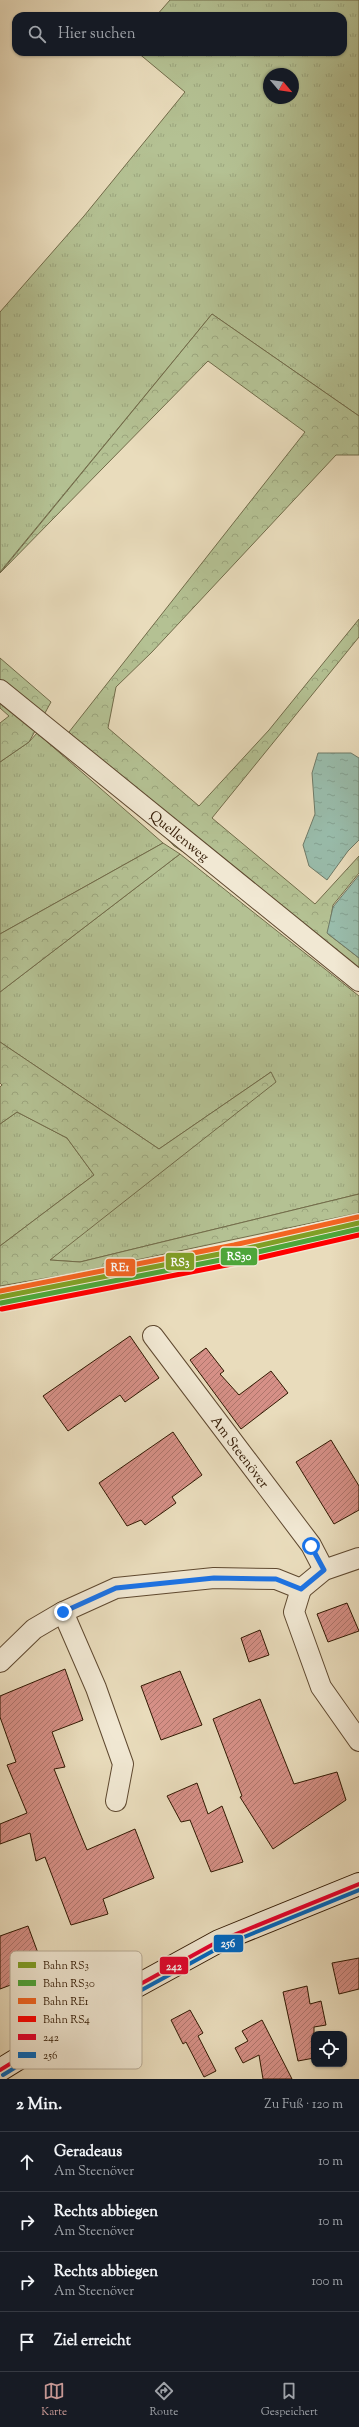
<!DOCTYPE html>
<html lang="de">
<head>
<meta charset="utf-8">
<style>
  :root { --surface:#171b24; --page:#20242c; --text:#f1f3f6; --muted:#9ea1a6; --line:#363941; --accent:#c59692 }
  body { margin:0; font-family:"Sorts Mill Goudy",serif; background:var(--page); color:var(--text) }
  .controls { position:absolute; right:12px; bottom:12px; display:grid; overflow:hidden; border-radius:8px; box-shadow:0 1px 3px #0004 }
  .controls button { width:36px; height:36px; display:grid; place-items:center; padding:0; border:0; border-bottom:1px solid var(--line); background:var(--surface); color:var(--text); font:20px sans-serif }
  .compass { position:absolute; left:263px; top:68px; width:36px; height:36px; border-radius:50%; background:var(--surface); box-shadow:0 1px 3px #0004; rotate:119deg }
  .stop { position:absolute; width:12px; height:12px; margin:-9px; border:3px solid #1a73e8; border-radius:50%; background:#fff }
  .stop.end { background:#1a73e8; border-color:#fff; box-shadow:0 1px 4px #0008 }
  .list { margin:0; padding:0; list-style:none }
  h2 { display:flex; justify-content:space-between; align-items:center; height:52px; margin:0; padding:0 16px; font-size:17px }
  h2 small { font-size:13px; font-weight:400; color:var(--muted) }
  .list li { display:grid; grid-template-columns:26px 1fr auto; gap:12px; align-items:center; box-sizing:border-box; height:60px; padding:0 16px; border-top:1px solid var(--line) }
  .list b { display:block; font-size:15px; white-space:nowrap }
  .list p { margin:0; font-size:13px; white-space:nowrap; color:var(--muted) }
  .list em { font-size:13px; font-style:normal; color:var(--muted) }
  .icon { flex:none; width:22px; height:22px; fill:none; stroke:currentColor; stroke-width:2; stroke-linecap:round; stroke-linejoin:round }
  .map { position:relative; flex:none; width:359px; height:2079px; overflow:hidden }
  .search { position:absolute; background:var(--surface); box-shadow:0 1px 3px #0004; left:12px; right:12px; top:12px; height:44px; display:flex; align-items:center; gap:10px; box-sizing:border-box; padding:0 14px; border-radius:12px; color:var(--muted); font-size:15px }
  .sheet { height:292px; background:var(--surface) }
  nav { display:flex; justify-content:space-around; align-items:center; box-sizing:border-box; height:56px; border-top:1px solid var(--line); background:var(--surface); font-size:11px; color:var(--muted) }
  nav a { display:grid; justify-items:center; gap:2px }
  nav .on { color:var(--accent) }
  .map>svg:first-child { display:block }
  .grass { fill:url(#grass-tufts); stroke:#726c4a; fill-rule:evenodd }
  .forest { fill:url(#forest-crowns); stroke:#726c4a }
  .water { fill:url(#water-ripples); stroke:#6f7a67 }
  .building { fill:url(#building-hatch); stroke:#311802 }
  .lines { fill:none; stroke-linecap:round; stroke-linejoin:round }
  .minor-casing { stroke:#5f4930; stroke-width:22 }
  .secondary-casing { stroke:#311802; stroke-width:24 }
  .minor { stroke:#f1e8d3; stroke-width:20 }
  .secondary { stroke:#f1e8d3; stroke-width:22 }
  .bus-1-casing { stroke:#f1e8d3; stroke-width:7 }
  .bus-2-casing { stroke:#f1e8d3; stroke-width:7 }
  .bus-1 { stroke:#e4002b; stroke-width:4 }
  .bus-2 { stroke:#0065bd; stroke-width:4 }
  .rail-1-casing { stroke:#f1e8d3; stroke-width:8 }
  .rail-2-casing { stroke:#f1e8d3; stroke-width:8 }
  .rail-3-casing { stroke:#f1e8d3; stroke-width:8 }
  .rail-4-casing { stroke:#f1e8d3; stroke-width:8 }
  .rail-1 { stroke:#809f26; stroke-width:5 }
  .rail-2 { stroke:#4ea63a; stroke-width:5 }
  .rail-3 { stroke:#f26522; stroke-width:5 }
  .rail-4 { stroke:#f00; stroke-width:5 }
  .route { stroke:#1a73e8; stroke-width:5 }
  .labels { text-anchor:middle; stroke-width:3; stroke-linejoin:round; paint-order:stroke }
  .street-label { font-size:14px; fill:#311802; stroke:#f1e8d3 }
  .key { fill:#f1e8d3; stroke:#b7aa94; stroke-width:1 }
  .key-label { font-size:11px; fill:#311802 }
  .line-badge { stroke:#f1e8d3; stroke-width:1.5 }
  .badge-label { font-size:11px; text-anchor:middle; font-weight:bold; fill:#fff }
</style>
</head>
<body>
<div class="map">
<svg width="359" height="2079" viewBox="0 0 359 2079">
  <defs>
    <pattern id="grass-tufts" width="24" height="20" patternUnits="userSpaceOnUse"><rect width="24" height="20" fill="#b4c193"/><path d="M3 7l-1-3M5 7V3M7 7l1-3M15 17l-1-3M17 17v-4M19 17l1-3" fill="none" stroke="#9ba57d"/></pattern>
    <pattern id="forest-crowns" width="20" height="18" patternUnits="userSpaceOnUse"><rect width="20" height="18" fill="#b4c193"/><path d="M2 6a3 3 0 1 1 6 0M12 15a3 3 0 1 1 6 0" fill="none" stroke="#9ba57d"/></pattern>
    <pattern id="water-ripples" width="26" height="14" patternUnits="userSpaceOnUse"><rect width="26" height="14" fill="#99bcab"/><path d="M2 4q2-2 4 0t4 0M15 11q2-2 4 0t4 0" fill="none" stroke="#84a192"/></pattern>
    <pattern id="building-hatch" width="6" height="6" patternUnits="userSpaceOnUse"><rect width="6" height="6" fill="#d69087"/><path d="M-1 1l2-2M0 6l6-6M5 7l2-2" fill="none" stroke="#ae756c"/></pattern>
  </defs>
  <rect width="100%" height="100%" fill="#e9dcbc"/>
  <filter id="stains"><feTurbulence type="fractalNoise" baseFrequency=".005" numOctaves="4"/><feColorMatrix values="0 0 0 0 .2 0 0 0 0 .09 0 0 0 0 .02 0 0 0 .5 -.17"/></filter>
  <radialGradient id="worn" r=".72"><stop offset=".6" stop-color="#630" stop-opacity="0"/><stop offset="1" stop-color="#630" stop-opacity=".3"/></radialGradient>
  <!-- grass -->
  <g class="grass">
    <path d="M170,0H359V416L212,314L0,572V312L84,216L185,92L137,52H343V16H156ZM269,74H293V98H269Z"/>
    <path d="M37,733L163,843L0,934V762L29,742Z"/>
    <path d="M180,854L359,996V1194L80,1262L50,1260L271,1072L159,1149L0,1042V992Z"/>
    <path d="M17,1112L67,1138L94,1175L0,1246V1124Z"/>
  </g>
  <!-- forest -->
  <g class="forest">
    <path d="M212,314L359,416V455H336L152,652L116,687L108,728L199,806L269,730L359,619V637L212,818L315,904L359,856V873L333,905L328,934L359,958V992L299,927L174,846L69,732L305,432L208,361L0,573Z"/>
    <path d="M0,658L51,702L29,742L0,762V723L9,716L0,708Z"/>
    <path d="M163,843L180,854L0,992V934Z"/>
    <path d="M0,1042L159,1149L271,1072L276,1082L50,1260L80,1262L359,1194V1213L70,1274L0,1286V1246L94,1175L67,1138L17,1112L0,1124V1087L2,1085L0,1083Z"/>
  </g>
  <!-- water -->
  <g class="water">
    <path d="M318,753H351L359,758V840L348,851L327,880L309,866L303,845L315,814L312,773Z"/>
    <path d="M359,875V958L327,933L333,907Z"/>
  </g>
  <!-- building -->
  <g class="building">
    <path d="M130,1336L159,1378L125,1402L120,1395L68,1431L43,1396Z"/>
    <path d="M206,1348L224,1371L220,1374L239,1395L271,1371L288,1393L241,1429L190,1360Z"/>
    <path d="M173,1432L202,1475L172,1497L176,1503L145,1525L141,1520L127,1526L99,1483Z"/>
    <path d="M331,1440L359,1486V1510L334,1524L296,1462Z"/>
    <path d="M347,1603L359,1631L328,1642L317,1614Z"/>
    <path d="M260,1630L269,1655L249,1662L241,1638Z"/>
    <path d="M65,1669L83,1720L52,1732L65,1767L54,1769L77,1826L87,1850L135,1829L154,1878L103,1899L108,1914L71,1925L45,1857L36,1861L30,1833L0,1844V1824L27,1813L7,1765L16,1762L0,1717V1696Z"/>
    <path d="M180,1671L202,1725L161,1740L141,1686Z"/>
    <path d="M260,1699L294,1784L337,1772L346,1800L273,1849L240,1797L242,1796L213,1719Z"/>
    <path d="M197,1783L208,1814L222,1806L243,1862L211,1872L190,1820L181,1822L167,1796Z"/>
    <path d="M28,1926L45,1972L0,1989V1936Z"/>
    <path d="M359,1958V1989L339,1994L332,1963Z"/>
    <path d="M307,1986L310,2004L321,2001L326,2025L314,2027V2058L298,2061L283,1992Z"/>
    <path d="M190,2010L203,2033L198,2036L216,2071L204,2077L186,2042L183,2044L171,2020Z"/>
    <path d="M262,2020L292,2079H263L259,2055L243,2063L235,2048L248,2041L242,2031Z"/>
  </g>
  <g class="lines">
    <defs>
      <g id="minor">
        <path id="s1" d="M0,690L359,981"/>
        <path id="s2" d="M153,1336L311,1545L324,1570"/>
        <path d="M301,1589L294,1612L321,1687L359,1741"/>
        <path d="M63,1612L96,1688L123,1764L116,1801"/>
        <path d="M0,1662L34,1629L63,1612L116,1588L214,1578L276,1579L301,1589L324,1570L359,1558"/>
      </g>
      <path id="secondary" d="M0,2070L135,1987L219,1941L359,1884"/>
    </defs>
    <!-- minor casing -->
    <use href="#minor" class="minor-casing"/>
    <!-- secondary casing -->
    <use href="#secondary" class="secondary-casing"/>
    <!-- minor -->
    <use href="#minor" class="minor"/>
    <!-- secondary -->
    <use href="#secondary" class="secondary"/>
    <defs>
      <path id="bus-1" d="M0,2070L135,1987L219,1941L359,1884"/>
      <path id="bus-2" d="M3,2075L138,1992L222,1946L359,1890"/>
    </defs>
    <!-- bus-1 casing -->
    <use href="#bus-1" class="bus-1-casing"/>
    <!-- bus-2 casing -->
    <use href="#bus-2" class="bus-2-casing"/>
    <!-- bus-1 -->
    <use href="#bus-1" class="bus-1"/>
    <!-- bus-2 -->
    <use href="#bus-2" class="bus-2"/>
    <defs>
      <path id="rail-1" d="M0,1297L235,1251L359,1223"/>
      <path id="rail-2" d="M1,1303L236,1257L359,1229"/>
      <path id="rail-3" d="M0,1291L234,1245L358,1217"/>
      <path id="rail-4" d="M2,1309L237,1263L359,1235"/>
    </defs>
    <!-- rail-1 casing -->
    <use href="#rail-1" class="rail-1-casing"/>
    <!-- rail-2 casing -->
    <use href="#rail-2" class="rail-2-casing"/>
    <!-- rail-3 casing -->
    <use href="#rail-3" class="rail-3-casing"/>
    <!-- rail-4 casing -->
    <use href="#rail-4" class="rail-4-casing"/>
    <!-- rail-1 -->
    <use href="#rail-1" class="rail-1"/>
    <!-- rail-2 -->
    <use href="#rail-2" class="rail-2"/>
    <!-- rail-3 -->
    <use href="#rail-3" class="rail-3"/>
    <!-- rail-4 -->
    <use href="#rail-4" class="rail-4"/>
  </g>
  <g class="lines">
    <!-- route -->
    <path class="route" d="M63,1612L116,1588L214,1578L276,1579L301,1589L324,1570L311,1546"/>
  </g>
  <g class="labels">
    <!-- street labels -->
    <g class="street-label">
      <text dy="5" stroke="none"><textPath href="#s1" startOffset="231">Quellenweg</textPath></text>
      <text dy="5" stroke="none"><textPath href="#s2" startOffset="145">Am Steenöver</textPath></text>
    </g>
  </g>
  <!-- legend -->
  <rect x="10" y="1951" width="132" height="118" rx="6" class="key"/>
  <rect x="18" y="1962" width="18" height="6" fill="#809f26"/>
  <rect x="18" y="1980" width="18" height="6" fill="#4ea63a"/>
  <rect x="18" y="1998" width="18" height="6" fill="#f26522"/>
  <rect x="18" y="2016" width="18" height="6" fill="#f00"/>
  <rect x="18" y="2034" width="18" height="6" fill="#e4002b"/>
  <rect x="18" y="2052" width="18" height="6" fill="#0065bd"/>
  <g class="key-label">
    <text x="43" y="1969">Bahn RS3</text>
    <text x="43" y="1987">Bahn RS30</text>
    <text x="43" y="2005">Bahn RE1</text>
    <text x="43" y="2023">Bahn RS4</text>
    <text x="43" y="2041">242</text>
    <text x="43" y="2059">256</text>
  </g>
  <g class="line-badge">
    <rect x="220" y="1247" width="38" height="19" rx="4" fill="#4ea63a"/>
    <rect x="165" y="1252" width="30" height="19" rx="4" fill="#809f26"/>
    <rect x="105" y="1258" width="31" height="19" rx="4" fill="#f26522"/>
    <rect x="213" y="1934" width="31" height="19" rx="4" fill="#0065bd"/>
    <rect x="159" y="1956" width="30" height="19" rx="4" fill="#e4002b"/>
  </g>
  <g class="badge-label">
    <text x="239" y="1260">RS30</text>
    <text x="180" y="1266">RS3</text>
    <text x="120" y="1271">RE1</text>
    <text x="228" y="1947">256</text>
    <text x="174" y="1970">242</text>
  </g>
  <rect width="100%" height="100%" filter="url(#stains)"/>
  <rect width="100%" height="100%" fill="url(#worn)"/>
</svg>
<div class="controls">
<button><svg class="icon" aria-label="locate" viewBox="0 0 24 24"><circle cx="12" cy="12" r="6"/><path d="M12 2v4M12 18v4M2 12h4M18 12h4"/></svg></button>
</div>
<svg class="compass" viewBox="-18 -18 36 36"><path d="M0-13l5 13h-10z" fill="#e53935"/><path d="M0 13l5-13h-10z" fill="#9ea1a6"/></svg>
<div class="stop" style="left:311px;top:1546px"></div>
<div class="stop end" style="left:63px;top:1612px"></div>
<div class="search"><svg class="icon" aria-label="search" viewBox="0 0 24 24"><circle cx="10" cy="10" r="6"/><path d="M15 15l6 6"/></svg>Hier suchen</div>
</div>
<section class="sheet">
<h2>2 Min.<small>Zu Fuß · 120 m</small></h2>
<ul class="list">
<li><svg class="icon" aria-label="ahead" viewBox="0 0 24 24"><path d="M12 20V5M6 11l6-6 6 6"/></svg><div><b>Geradeaus</b><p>Am Steenöver</p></div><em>10 m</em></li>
<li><svg class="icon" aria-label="right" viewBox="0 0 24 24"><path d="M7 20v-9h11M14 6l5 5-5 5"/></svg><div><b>Rechts abbiegen</b><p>Am Steenöver</p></div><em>10 m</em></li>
<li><svg class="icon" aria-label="right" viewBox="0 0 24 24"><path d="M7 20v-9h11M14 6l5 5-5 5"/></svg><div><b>Rechts abbiegen</b><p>Am Steenöver</p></div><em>100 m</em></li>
<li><svg class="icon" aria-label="arrive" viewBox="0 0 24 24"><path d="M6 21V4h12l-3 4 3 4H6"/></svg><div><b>Ziel erreicht</b></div></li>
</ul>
</section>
<nav>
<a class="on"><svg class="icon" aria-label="map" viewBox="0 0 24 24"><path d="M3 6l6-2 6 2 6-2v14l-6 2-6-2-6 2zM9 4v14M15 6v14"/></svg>Karte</a>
<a><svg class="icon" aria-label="directions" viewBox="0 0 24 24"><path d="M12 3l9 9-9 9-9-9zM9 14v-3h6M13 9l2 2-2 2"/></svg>Route</a>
<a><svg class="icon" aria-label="saved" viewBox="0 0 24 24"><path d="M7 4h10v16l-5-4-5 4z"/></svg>Gespeichert</a>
</nav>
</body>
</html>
